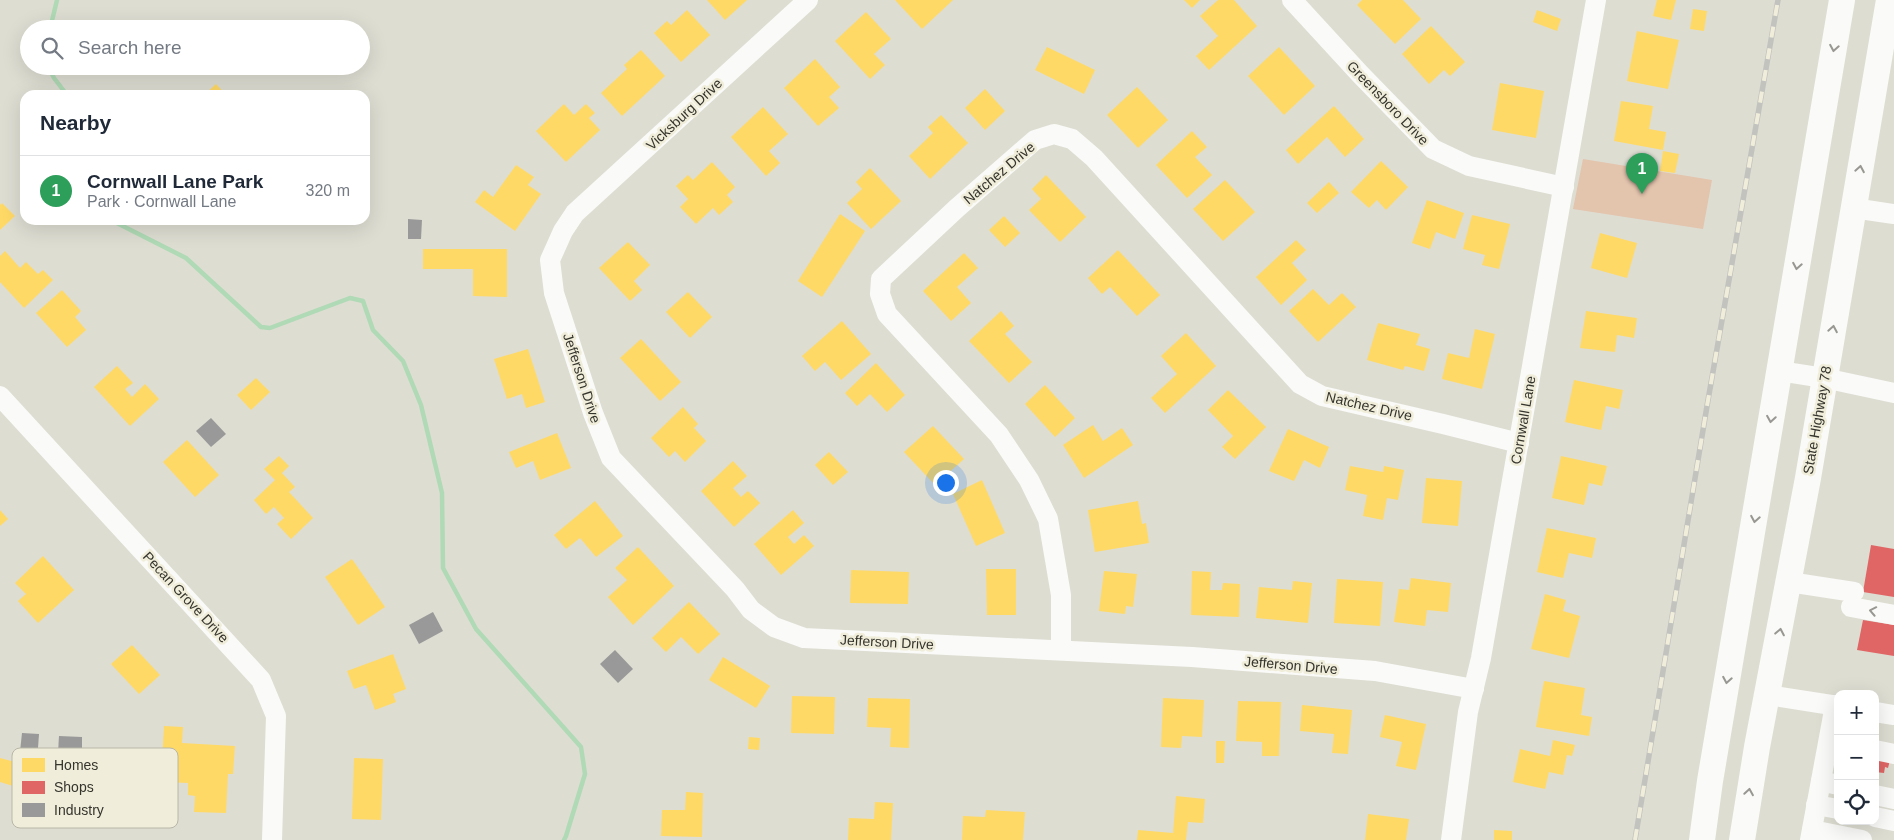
<!DOCTYPE html>
<html lang="en">
<head>
<meta charset="utf-8">
<style>
  :root { --surface:#fff; --page:#f2f2f3; --text:#1f2937; --muted:#747a83; --line:#e0e1e3; --accent:#1a73e8 }
  body { margin:0; font-family:Arial,sans-serif; background:var(--page); color:var(--text) }
  .controls { position:absolute; right:15px; bottom:15px; display:grid; overflow:hidden; border-radius:10px; box-shadow:0 5px 20px #0002 }
  .controls button { width:45px; height:45px; display:grid; place-items:center; padding:0; border:0; border-bottom:1px solid var(--line); background:var(--surface); color:var(--text); font:25px sans-serif }
  .you { position:absolute; left:945px; top:482px; width:18px; height:18px; margin:-12px; border:4px solid #fff; border-radius:50%; background:#1a73e8; box-shadow:0 0 0 8px #1a73e833 }
  .badge { display:grid; place-items:center; width:32px; height:32px; border-radius:50%; background:var(--accent); color:#fff; font-size:16px; font-weight:700 }
  .pin { position:absolute; translate:-50% -41px; filter:drop-shadow(0 1px 2px #0008) }
  .pin::after { content:''; position:absolute; top:26px; width:18px; height:15px; background:inherit; clip-path:polygon(0 0,100% 0,50% 100%) }
  .list { margin:0; padding:0; list-style:none }
  h2 { display:flex; justify-content:space-between; align-items:center; height:65px; margin:0; padding:0 20px; font-size:21px }
  h2 small { font-size:16px; font-weight:400; color:var(--muted) }
  .list li { display:grid; grid-template-columns:32px 1fr auto; gap:15px; align-items:center; box-sizing:border-box; height:70px; padding:0 20px; border-top:1px solid var(--line) }
  .list b { display:block; font-size:19px; white-space:nowrap }
  .list p { margin:0; font-size:16px; white-space:nowrap; color:var(--muted) }
  .list em { font-size:16px; font-style:normal; color:var(--muted) }
  .icon { flex:none; width:28px; height:28px; fill:none; stroke:currentColor; stroke-width:2; stroke-linecap:round; stroke-linejoin:round }
  .map { position:relative; flex:none; width:1894px; height:840px; overflow:hidden }
  .search { position:absolute; background:var(--surface); box-shadow:0 5px 20px #0002; left:20px; top:20px; width:350px; height:55px; display:flex; align-items:center; gap:12px; box-sizing:border-box; padding:0 18px; border-radius:28px; color:var(--muted); font-size:19px }
  .panel { position:absolute; background:var(--surface); box-shadow:0 5px 20px #0002; left:20px; top:90px; width:350px; height:135px; border-radius:15px }
  .map>svg:first-child { display:block }
  .green { fill:#e3c4ad }
  .homes { fill:#ffd966 }
  .shops { fill:#e06666 }
  .industry { fill:#999 }
  .lines { fill:none; stroke-linecap:round; stroke-linejoin:round }
  .stream { stroke:#afdab5; stroke-width:4.5 }
  .minor { stroke:#fafaf8; stroke-width:20 }
  .major { stroke:#fafaf8; stroke-width:26 }
  .rail-casing { stroke:#c2c2bf; stroke-width:5.5 }
  .rail { stroke:#f0eeda; stroke-width:4; stroke-dasharray:11; stroke-linecap:butt }
  .oneway { stroke:#989792 }
  .labels { text-anchor:middle; stroke-width:5; stroke-linejoin:round; paint-order:stroke }
  .street-label { font-size:14px; fill:#35342d; stroke:#f0eeda }
  .key { fill:#f0eeda; stroke:#b8b6a6; stroke-width:1 }
  .key-label { font-size:14px; fill:#35342d }
</style>
</head>
<body>
<div class="map">
<svg width="1894" height="840" viewBox="0 0 1894 840">
  <rect width="100%" height="100%" fill="#deddd2"/>
  <!-- green -->
  <path class="green" d="M1583,159L1712,180L1703,229L1573,209Z"/>
  <!-- homes -->
  <g class="homes">
    <path d="M707,0H747L725,20Z"/>
    <path d="M895,0H953L922,29Z"/>
    <path d="M1184,0H1200L1192,8Z"/>
    <path d="M1218,0H1234L1257,26L1209,70L1196,56L1218,36L1200,16Z"/>
    <path d="M1362,0H1403L1421,19L1395,44L1357,5Z"/>
    <path d="M1657,0H1676L1671,20L1653,16Z"/>
    <path d="M1693,9L1707,11L1704,31L1690,29Z"/>
    <path d="M687,10L710,35L681,62L654,33L667,21L671,25Z"/>
    <path d="M1537,10L1561,19L1557,31L1533,22Z"/>
    <path d="M866,12L891,39L874,54L885,65L870,79L835,41Z"/>
    <path d="M1431,26L1465,62L1450,76L1444,70L1429,84L1402,54Z"/>
    <path d="M1637,31L1679,40L1668,89L1627,81Z"/>
    <path d="M1047,47L1095,70L1084,94L1035,70Z"/>
    <path d="M1279,47L1315,86L1284,115L1248,76Z"/>
    <path d="M641,50L665,76L622,116L601,93L627,69L624,65Z"/>
    <path d="M815,59L840,87L829,97L839,108L818,126L784,88Z"/>
    <path d="M1500,83L1544,91L1536,138L1492,130Z"/>
    <path d="M216,84L226,95H204Z"/>
    <path d="M1137,87L1168,120L1138,148L1107,115Z"/>
    <path d="M985,89L1005,111L985,130L965,108Z"/>
    <path d="M1621,101L1653,106L1649,129L1666,132L1663,150L1614,141Z"/>
    <path d="M564,104L574,115L586,104L595,113L589,118L600,130L566,162L536,131Z"/>
    <path d="M1334,106L1364,139L1345,157L1327,137L1298,164L1286,150Z"/>
    <path d="M763,107L788,134L769,151L780,163L766,176L731,137Z"/>
    <path d="M941,115L968,143L930,179L909,156L933,133L928,127Z"/>
    <path d="M1192,131L1207,147L1195,157L1212,175L1187,198L1156,165Z"/>
    <path d="M1663,151L1679,154L1675,173L1660,171Z"/>
    <path d="M1381,161L1408,187L1386,210L1377,200L1369,208L1351,192Z"/>
    <path d="M712,162L735,187L727,195L733,202L719,215L713,208L696,224L680,207L688,199L676,186L688,175L693,180Z"/>
    <path d="M516,165L534,177L528,185L541,194L515,231L475,202L484,190L493,197Z"/>
    <path d="M870,168L901,201L871,229L847,203L862,189L856,182Z"/>
    <path d="M1046,175L1086,217L1060,242L1029,210L1041,199L1032,189Z"/>
    <path d="M1225,180L1255,212L1223,241L1193,209Z"/>
    <path d="M1329,182L1339,193L1317,213L1307,203Z"/>
    <path d="M1427,200L1464,213L1455,239L1436,232L1430,249L1412,243Z"/>
    <path d="M2,203L15,216L0,230V205Z"/>
    <path d="M840,214L865,231L822,297L798,281Z"/>
    <path d="M1472,215L1510,224L1499,269L1482,265L1485,255L1463,249Z"/>
    <path d="M1004,216L1020,233L1005,247L989,230Z"/>
    <path d="M1600,233L1637,243L1627,278L1591,268Z"/>
    <path d="M1296,240L1306,250L1292,263L1307,280L1281,305L1256,277Z"/>
    <path d="M628,242L650,265L634,281L642,290L630,301L599,268Z"/>
    <path d="M423,249H507V297L473,296V269H423Z"/>
    <path d="M1118,250L1160,295L1137,316L1110,287L1102,294L1088,278Z"/>
    <path d="M5,251L20,268L26,262L38,274L43,270L53,280L24,308L0,282V256Z"/>
    <path d="M964,253L978,268L957,287L971,303L951,321L923,291Z"/>
    <path d="M1313,289L1329,305L1342,293L1356,307L1318,342L1289,311Z"/>
    <path d="M62,290L81,311L75,317L86,330L67,347L36,313Z"/>
    <path d="M688,292L712,317L690,338L666,312Z"/>
    <path d="M1001,311L1014,326L1005,334L1032,362L1009,383L969,341Z"/>
    <path d="M1586,311L1637,318L1634,338L1617,335L1615,352L1580,348Z"/>
    <path d="M842,321L871,354L841,380L825,362L815,371L802,356Z"/>
    <path d="M1378,323L1420,334L1416,345L1430,349L1424,371L1405,366L1403,370L1367,360Z"/>
    <path d="M1475,329L1495,334L1482,389L1442,379L1448,353L1469,358Z"/>
    <path d="M1186,333L1216,366L1165,413L1151,398L1177,374L1161,356Z"/>
    <path d="M641,339L681,382L660,401L620,358Z"/>
    <path d="M528,349L545,402L526,408L522,394L507,399L494,359Z"/>
    <path d="M876,363L905,395L887,412L870,394L857,406L845,393Z"/>
    <path d="M117,366L133,383L125,389L132,397L145,384L159,399L130,426L94,387Z"/>
    <path d="M256,378L270,392L251,410L237,395Z"/>
    <path d="M1574,380L1623,390L1619,409L1606,406L1601,430L1565,422Z"/>
    <path d="M1045,385L1075,418L1055,437L1025,404Z"/>
    <path d="M1228,390L1266,427L1235,459L1222,447L1233,436L1208,410Z"/>
    <path d="M683,407L698,424L694,428L706,441L685,462L675,451L669,457L651,438Z"/>
    <path d="M1093,425L1103,441L1122,428L1133,445L1084,478L1063,445Z"/>
    <path d="M933,426L964,459L935,485L904,452Z"/>
    <path d="M1288,429L1329,447L1320,468L1304,460L1294,481L1269,471Z"/>
    <path d="M557,433L571,468L540,480L533,461L516,468L509,452Z"/>
    <path d="M187,440L219,475L195,497L163,462Z"/>
    <path d="M829,452L848,472L833,485L815,465Z"/>
    <path d="M279,456L289,466L282,473L295,487L289,492L313,518L291,539L277,524L284,518L274,507L266,514L254,500L275,480L264,469Z"/>
    <path d="M1561,456L1607,466L1602,486L1589,483L1584,505L1552,498Z"/>
    <path d="M733,461L747,476L733,488L741,497L748,491L760,503L734,527L701,491Z"/>
    <path d="M1350,466L1383,472L1384,466L1404,470L1398,500L1387,498L1383,520L1363,516L1367,495L1345,490Z"/>
    <path d="M1426,478L1462,481L1458,526L1422,523Z"/>
    <path d="M982,480L1005,533L976,546L953,494Z"/>
    <path d="M595,501L623,536L596,557L580,538L566,549L554,535Z"/>
    <path d="M1138,501L1142,524L1146,523L1149,543L1095,552L1088,510Z"/>
    <path d="M0,510L8,519L0,526Z"/>
    <path d="M793,510L804,523L788,537L794,544L804,535L814,546L781,575L754,544Z"/>
    <path d="M1547,528L1596,538L1592,558L1569,553L1563,578L1537,572Z"/>
    <path d="M638,547L674,586L633,625L608,597L627,580L615,568Z"/>
    <path d="M43,556L74,590L38,623L18,601L26,594L15,583Z"/>
    <path d="M352,559L385,607L358,625L325,577Z"/>
    <path d="M986,569H1016V615H987Z"/>
    <path d="M851,570L909,572L908,604L850,603Z"/>
    <path d="M1104,571L1137,574L1133,607L1126,606L1125,614L1099,611Z"/>
    <path d="M1192,571L1211,572L1210,590H1222L1223,583L1240,584L1239,617L1191,615Z"/>
    <path d="M1411,578L1451,583L1448,612L1427,610L1425,626L1394,622L1399,589L1409,590Z"/>
    <path d="M1337,579L1383,582L1380,626L1334,623Z"/>
    <path d="M1293,581L1312,583L1308,623L1256,618L1259,587L1292,590Z"/>
    <path d="M1545,594L1566,600L1563,611L1580,616L1569,658L1531,649Z"/>
    <path d="M689,602L720,634L698,654L681,637L666,652L652,638Z"/>
    <path d="M132,645L160,675L139,694L111,664Z"/>
    <path d="M393,654L406,689L393,694L396,702L375,710L366,685L354,689L347,671Z"/>
    <path d="M723,657L770,686L756,708L709,680Z"/>
    <path d="M1544,681L1585,688L1581,715L1592,717L1589,736L1536,727Z"/>
    <path d="M792,696L835,697L834,734L791,733Z"/>
    <path d="M868,698L910,699L909,748L890,747L891,728L867,727Z"/>
    <path d="M1163,698L1204,700L1202,737L1182,736L1181,748L1161,747Z"/>
    <path d="M1238,701L1281,702L1279,756H1262V742L1236,741Z"/>
    <path d="M1302,705L1352,710L1348,754L1332,753L1334,734L1300,731Z"/>
    <path d="M1385,715L1426,724L1416,770L1396,766L1402,742L1380,737Z"/>
    <path d="M164,726L183,727L182,743L235,746L233,774H228L226,813L194,812L195,796L188,795V783L161,782Z"/>
    <path d="M749,737L760,738L759,750L748,749Z"/>
    <path d="M1553,740L1575,745L1572,756L1567,755L1563,775L1549,772L1545,789L1513,782L1520,749L1550,756Z"/>
    <path d="M1216,741H1225L1224,763H1216Z"/>
    <path d="M0,758L19,763L13,786L0,782Z"/>
    <path d="M354,758L383,759L381,820L352,819Z"/>
    <path d="M686,792L703,793L702,837L661,836L662,810H685Z"/>
    <path d="M1176,796L1205,799L1203,823L1188,822L1186,840H1137L1138,830L1173,833Z"/>
    <path d="M875,802L893,803L891,840H848L849,818L874,819Z"/>
    <path d="M986,810L1025,812L1023,840H962L963,816L985,817Z"/>
    <path d="M1368,814L1409,819L1406,840H1365Z"/>
    <path d="M1494,830L1512,831V840H1494Z"/>
  </g>
  <!-- shops -->
  <g class="shops">
    <path d="M1871,545L1894,549V597L1863,592Z"/>
    <path d="M1863,620L1894,625V656L1857,650Z"/>
    <path d="M1875,753L1891,756L1888,768L1885,767L1884,773L1875,772Z"/>
  </g>
  <!-- industry -->
  <g class="industry">
    <path d="M408,219L422,220L421,239H408Z"/>
    <path d="M211,418L226,434L211,447L196,431Z"/>
    <path d="M433,612L443,631L419,644L409,625Z"/>
    <path d="M615,650L633,669L618,683L600,664Z"/>
    <path d="M22,733L39,734L37,762L19,761Z"/>
    <path d="M59,736L82,737V754L58,753Z"/>
  </g>
  <g class="lines">
    <!-- stream -->
    <g class="stream">
      <path d="M50,29L57,0"/>
      <path d="M48,66L54,78L67,95"/>
      <path d="M111,220L186,258L261,327L270,328L350,298L363,301L373,330L403,361L421,405L442,493L443,568L476,629L581,747L585,774L566,836L564,840"/>
    </g>
    <!-- minor -->
    <g class="minor">
      <path d="M808,0L575,213L563,231L550,260L554,293L593,413L611,458L735,589L751,610L774,627L804,638L1192,657L1375,671L1474,689"/>
      <path d="M1292,0L1360,74L1433,149L1469,166L1564,187"/>
      <path d="M1853,208L1894,214"/>
      <path d="M1779,371L1824,378L1894,393"/>
      <path d="M0,396L261,680L276,716L272,840"/>
      <path d="M1789,582L1854,592"/>
      <path d="M1851,607L1894,615"/>
      <path d="M1061,650V595L1048,519L1029,480L999,435L887,314L880,294L881,279L957,208L1035,140L1054,134L1072,139L1094,158L1300,384L1322,396L1443,424L1519,443"/>
      <path d="M1768,695L1838,706"/>
      <path d="M1875,712L1894,715"/>
      <path d="M1875,750L1894,754"/>
      <path d="M1821,781L1838,785"/>
      <path d="M1875,795L1894,799"/>
      <path d="M1816,805L1838,809"/>
      <path d="M1875,817L1894,821"/>
      <path d="M1812,830L1862,840"/>
      <path d="M1451,840L1468,712L1481,658L1596,0"/>
      <path d="M1810,840L1835,705"/>
    </g>
    <!-- major -->
    <g class="major">
      <path d="M1702,840L1710,781L1842,0"/>
      <path d="M1742,840L1757,747L1808,478L1889,0"/>
    </g>
    <defs>
      <path id="rail" d="M1635,840L1707,406L1778,0"/>
    </defs>
    <!-- rail casing -->
    <use href="#rail" class="rail-casing"/>
    <!-- rail -->
    <use href="#rail" class="rail"/>
  </g>
  <!-- one-way arrows -->
  <defs><path id="oneway-chevron" d="M-2-3.5L2.5 0L-2 3.5" fill="none" stroke-width="1.6" stroke-linecap="round" stroke-linejoin="round" transform="scale(1.25)"/></defs>
  <g class="oneway">
    <use href="#oneway-chevron" transform="translate(1834 48) rotate(100)"/>
    <use href="#oneway-chevron" transform="translate(1860 169) rotate(-80)"/>
    <use href="#oneway-chevron" transform="translate(1797 266) rotate(100)"/>
    <use href="#oneway-chevron" transform="translate(1833 329) rotate(-80)"/>
    <use href="#oneway-chevron" transform="translate(1771 419) rotate(99)"/>
    <use href="#oneway-chevron" transform="translate(1755 519) rotate(100)"/>
    <use href="#oneway-chevron" transform="translate(1873 611) rotate(-169)"/>
    <use href="#oneway-chevron" transform="translate(1780 632) rotate(-79)"/>
    <use href="#oneway-chevron" transform="translate(1727 680) rotate(100)"/>
    <use href="#oneway-chevron" transform="translate(1749 792) rotate(-81)"/>
  </g>
  <g class="labels">
    <!-- street labels -->
    <g class="street-label">
      <text transform="translate(1388 103) rotate(46)" y="5">Greensboro Drive</text>
      <text transform="translate(684 114) rotate(-43)" y="5">Vicksburg Drive</text>
      <text transform="translate(999 173) rotate(-40)" y="5">Natchez Drive</text>
      <text transform="translate(582 378) rotate(72)" y="5">Jefferson Drive</text>
      <text transform="translate(1369 406) rotate(13)" y="5">Natchez Drive</text>
      <text transform="translate(1523 420) rotate(-80)" y="5">Cornwall Lane</text>
      <text transform="translate(1817 420) rotate(-80)" y="5">State Highway 78</text>
      <text transform="translate(186 597) rotate(47)" y="5">Pecan Grove Drive</text>
      <text transform="translate(887 642) rotate(3)" y="5">Jefferson Drive</text>
      <text transform="translate(1291 665) rotate(5)" y="5">Jefferson Drive</text>
    </g>
  </g>
  <!-- legend -->
  <rect x="12" y="748" width="166" height="80" rx="8" class="key"/>
  <rect x="22" y="758" width="23" height="14" fill="#ffd966"/>
  <rect x="22" y="781" width="23" height="13" fill="#e06666"/>
  <rect x="22" y="803" width="23" height="14" fill="#999"/>
  <g class="key-label">
    <text x="54" y="770">Homes</text>
    <text x="54" y="792">Shops</text>
    <text x="54" y="815">Industry</text>
  </g>
</svg>
<div class="controls">
<button>+</button>
<button>−</button>
<button><svg class="icon" aria-label="locate" viewBox="0 0 24 24"><circle cx="12" cy="12" r="6"/><path d="M12 2v4M12 18v4M2 12h4M18 12h4"/></svg></button>
</div>
<div class="you"></div>
<div class="pin badge" style="left:1642px;top:194px;background:#2e9e5b">1</div>
<div class="search"><svg class="icon" aria-label="search" viewBox="0 0 24 24"><circle cx="10" cy="10" r="6"/><path d="M15 15l6 6"/></svg>Search here</div>
<section class="panel">
<h2>Nearby<small></small></h2>
<ul class="list">
<li><span class="badge" style="background:#2e9e5b">1</span><div><b>Cornwall Lane Park</b><p>Park · Cornwall Lane</p></div><em>320 m</em></li>
</ul>
</section>
</div>
</body>
</html>
